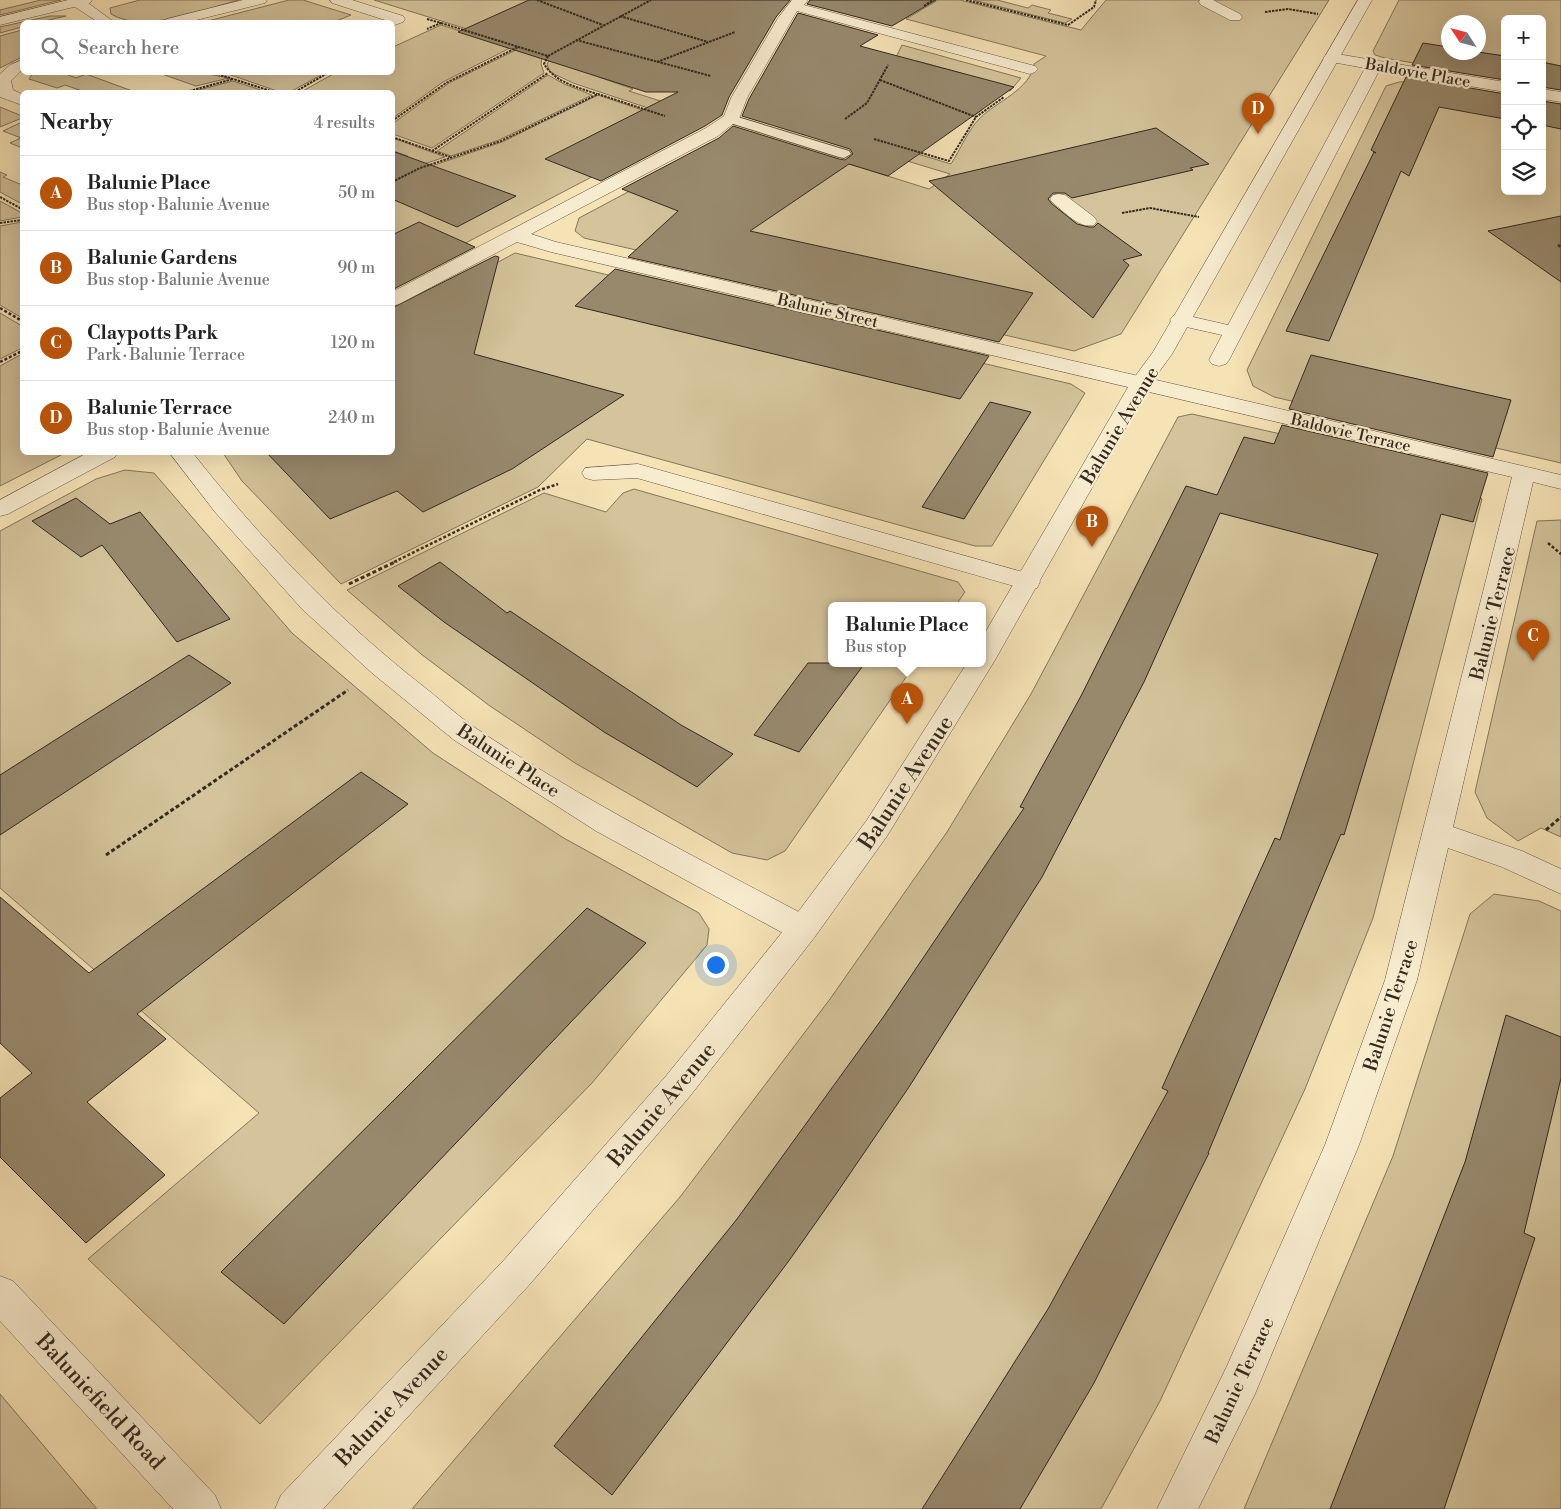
<!DOCTYPE html>
<html lang="en">
<head>
<meta charset="utf-8">
<style>
  :root { --surface:#fff; --page:#f6f6f6; --text:#222; --muted:#767676; --line:#e0e0e0; --accent:#b45309 }
  body { margin:0; font-family:"Libre Bodoni",serif; background:var(--page); color:var(--text) }
  .controls { position:absolute; right:15px; top:15px; display:grid; overflow:hidden; border-radius:8px; box-shadow:0 5px 20px #0002 }
  .controls button { width:45px; height:45px; display:grid; place-items:center; padding:0; border:0; border-bottom:1px solid var(--line); background:var(--surface); color:var(--text); font:25px sans-serif }
  .compass { position:absolute; left:1441px; top:15px; width:45px; height:45px; border-radius:50%; background:var(--surface); box-shadow:0 5px 20px #0002; rotate:306deg }
  .you { position:absolute; left:715px; top:964px; width:18px; height:18px; margin:-12px; border:4px solid #fff; border-radius:50%; background:#1a73e8; box-shadow:0 0 0 8px #1a73e833 }
  .badge { display:grid; place-items:center; width:32px; height:32px; border-radius:50%; background:var(--accent); color:#fff; font-size:16px; font-weight:700 }
  .pin { position:absolute; translate:-50% -41px; filter:drop-shadow(0 1px 2px #0008) }
  .pin::after { content:''; position:absolute; top:26px; width:18px; height:15px; background:inherit; clip-path:polygon(0 0,100% 0,50% 100%) }
  .popup { position:absolute; left:828px; top:602px; width:158px; height:65px; box-sizing:border-box; display:grid; place-content:center; border-radius:8px; background:var(--surface); filter:drop-shadow(0 1px 4px #0005); font-size:16px; white-space:nowrap; color:var(--muted) }
  .popup b { font-size:19px; color:var(--text) }
  .popup::after { content:''; position:absolute; left:50%; top:100%; margin-left:-10px; border:10px solid transparent; border-top-color:var(--surface) }
  .list { margin:0; padding:0; list-style:none }
  h2 { display:flex; justify-content:space-between; align-items:center; height:65px; margin:0; padding:0 20px; font-size:21px }
  h2 small { font-size:16px; font-weight:400; color:var(--muted) }
  .list li { display:grid; grid-template-columns:32px 1fr auto; gap:15px; align-items:center; box-sizing:border-box; height:75px; padding:0 20px; border-top:1px solid var(--line) }
  .list b { display:block; font-size:19px; white-space:nowrap }
  .list p { margin:0; font-size:16px; white-space:nowrap; color:var(--muted) }
  .list em { font-size:16px; font-style:normal; color:var(--muted) }
  .icon { flex:none; width:28px; height:28px; fill:none; stroke:currentColor; stroke-width:2; stroke-linecap:round; stroke-linejoin:round }
  .map { position:relative; flex:none; width:1561px; height:1509px; overflow:hidden }
  .search { position:absolute; background:var(--surface); box-shadow:0 5px 20px #0002; left:20px; top:20px; width:375px; height:55px; display:flex; align-items:center; gap:12px; box-sizing:border-box; padding:0 18px; border-radius:8px; color:var(--muted); font-size:19px }
  .panel { position:absolute; background:var(--surface); box-shadow:0 5px 20px #0002; left:20px; top:90px; width:375px; height:365px; border-radius:8px }
  .map>svg:first-child { display:block }
  .green { fill:#d4c39b; stroke:#84765c; fill-rule:evenodd }
  .building { fill:#98896d; stroke:#33291e }
  .lines { fill:none; stroke-linecap:round; stroke-linejoin:round }
  .service-casing { stroke:#645744; stroke-width:2 }
  .pedestrian-casing { stroke:#645744; stroke-width:1 }
  .minor-casing { stroke:#645744; stroke-width:1 }
  .tertiary-casing { stroke:#645744; stroke-width:1 }
  .path-far2 { stroke:#33291e; stroke-width:2; stroke-dasharray:2.5 1; stroke-linecap:butt }
  .path-far1 { stroke:#33291e; stroke-width:2.5; stroke-dasharray:3 2; stroke-linecap:butt }
  .path { stroke:#33291e; stroke-width:3; stroke-dasharray:4 2.5; stroke-linecap:butt }
  .service { fill:#f8eccf; fill-rule:evenodd }
  .pedestrian { fill:#f8eccf; fill-rule:evenodd }
  .minor { fill:#f8eccf; fill-rule:evenodd }
  .tertiary { fill:#f8eccf; fill-rule:evenodd }
  .labels { text-anchor:middle; stroke-width:4.5; stroke-linejoin:round; paint-order:stroke }
  .far-street-label { font-size:16px; fill:#33291e; stroke:#f8eccf }
  .street-label { font-size:19px; fill:#33291e; stroke:#f8eccf }
  .near-street-label { font-size:22px; fill:#33291e; stroke:#f8eccf }
</style>
</head>
<body>
<div class="map">
<svg width="1561" height="1509" viewBox="0 0 1561 1509">
  <rect width="100%" height="100%" fill="#f5e2b5"/>
  <filter id="stains"><feTurbulence type="fractalNoise" baseFrequency=".004" numOctaves="4"/><feColorMatrix values="0 0 0 0 .2 0 0 0 0 .09 0 0 0 0 .02 0 0 0 .5 -.17"/></filter>
  <radialGradient id="worn" r=".72"><stop offset=".6" stop-color="#630" stop-opacity="0"/><stop offset="1" stop-color="#630" stop-opacity=".3"/></radialGradient>
  <!-- green -->
  <g class="green">
    <path d="M41,0H61L0,15V10Z"/>
    <path d="M140,0H239C204,9 144,34 111,14L110,8Z"/>
    <path d="M289,0H303L351,15L334,22H204Z"/>
    <path d="M374,0H532L547,54Z"/>
    <path d="M938,0H960L1081,30L1106,0H1329L1121,334L1074,351L584,238L575,231L579,218L724,141L840,161L929,189L950,174L861,147L871,140L951,164C960,150 968,130 980,118C996,102 1031,89 1034,64L1046,56L906,19Z"/>
    <path d="M973,0H997L1028,8L1032,5L1051,10L1048,13L1072,19L1065,23Z"/>
    <path d="M1399,0H1561V88L1542,85V19H1505V79L1385,58L1375,55L1373,51ZM1448,22H1478V52H1448Z"/>
    <path d="M50,16H66L40,22H22V27L0,33V27Z"/>
    <path d="M441,25L512,47L443,82L393,118L392,92H301L335,73L392,72L393,47Z"/>
    <path d="M22,30V57L0,68V36Z"/>
    <path d="M902,45L1021,78L1010,91L959,77L964,74L917,61L895,75L964,105L982,110L975,115L885,80Z"/>
    <path d="M518,49L542,57L541,64L544,73L432,148L393,134L392,124L449,83Z"/>
    <path d="M551,57L711,78L693,123L573,83L550,72L547,64ZM590,74L700,91L673,105L629,91L633,89Z"/>
    <path d="M33,73H63L76,78L86,74L135,92H85L65,85L57,88L29,79Z"/>
    <path d="M159,73H203L229,78L196,86Z"/>
    <path d="M315,73L321,75L290,92H280L225,73Z"/>
    <path d="M548,75L564,84L592,95L499,140L451,156L437,151Z"/>
    <path d="M233,81L267,92H191Z"/>
    <path d="M1417,81L1505,96V191H1542V103L1561,106V463L1274,397L1253,386L1247,370L1386,86L1399,82Z"/>
    <path d="M598,95L689,126L393,281V185L423,169L502,142Z"/>
    <path d="M0,107L22,116V118L0,127Z"/>
    <path d="M22,122V148L10,143L21,138L3,131Z"/>
    <path d="M393,138L445,157L418,166L392,164L408,156L393,151Z"/>
    <path d="M0,172L7,175L3,177L22,185V204L0,192Z"/>
    <path d="M0,201L22,213V217L0,221Z"/>
    <path d="M22,222V318L0,305V226Z"/>
    <path d="M515,253L1071,384L1085,393L992,546H975L587,439L538,487L341,584L242,481L223,453L392,452L393,319Z"/>
    <path d="M0,313L22,326V348L0,359Z"/>
    <path d="M22,354V452L65,453L0,486V366Z"/>
    <path d="M1192,414L1440,470L1466,483L1482,499L1373,918L1305,1089L1160,1401L1101,1509H412L680,1197L830,999L947,832L1031,694L1178,417Z"/>
    <path d="M125,470L154,473L292,633L433,753L562,837L699,913L709,929L707,945L592,1083L260,1424L88,1259L259,1113L0,888V531L96,479Z"/>
    <path d="M634,489L958,582L965,592L956,605H832V663H916L785,851L767,860L732,853L575,763L490,706L421,654L347,590L544,493L606,512L623,493Z"/>
    <path d="M1561,520V837L1541,828L1518,841L1487,818L1475,792L1537,521Z"/>
    <path d="M1494,894L1539,901L1561,911V1509H1244L1393,1156L1470,914Z"/>
    <path d="M0,1394L97,1509H0Z"/>
  </g>
  <!-- building -->
  <g class="building">
    <path d="M529,0H790L776,17L729,97L722,115L705,126L601,181L545,159L678,92H646L458,32Z"/>
    <path d="M810,0H936L892,26L807,4Z"/>
    <path d="M798,13L878,35L860,46L1014,87L888,176L849,164L750,231L1033,293L999,342L628,257L678,211L622,189L719,138L733,126L839,159L845,160L853,154L850,149L742,116L749,99Z"/>
    <path d="M1423,43L1448,47V52H1478L1505,56V80L1412,65Z"/>
    <path d="M1542,62L1561,66V90L1542,87Z"/>
    <path d="M1406,77L1505,94V119L1439,107L1409,176L1401,171L1329,341L1286,331L1374,152L1376,153L1371,150Z"/>
    <path d="M1542,101L1561,104V129L1542,125Z"/>
    <path d="M1156,128L1209,164L1190,168L1193,170L1072,198L1065,193H1053L1048,199L1052,204L1077,224L1089,227H1094L1098,223L1142,255L1123,260L1129,265L1093,318L929,181Z"/>
    <path d="M392,151L516,196L457,227L392,199Z"/>
    <path d="M1561,216V282L1488,231Z"/>
    <path d="M419,222L475,247L392,290V235Z"/>
    <path d="M495,256L499,257L474,354L624,395L512,469L423,512L397,491L330,519L266,452H392V308Z"/>
    <path d="M615,269L989,356L960,399L575,306Z"/>
    <path d="M1311,355L1511,400L1493,457L1289,409Z"/>
    <path d="M990,402L1031,412L964,519L922,507Z"/>
    <path d="M1282,425L1488,473L1473,522L1441,514L1344,835L1341,834L1315,896L1208,1153H1209L1094,1383L1020,1509H922L1048,1309L1168,1091L1162,1088L1275,838L1280,840L1378,554L1220,513L1144,682L1042,877L909,1087L836,1194L788,1262L612,1495L554,1446L737,1219L884,1016L1024,808L1020,807L1081,696L1186,486L1217,495L1244,437L1274,444Z"/>
    <path d="M76,498L110,524L140,512L230,619L177,642L102,545L81,557L32,521Z"/>
    <path d="M440,562L507,613L510,611L681,725L733,754L697,787L604,732L444,622L398,586Z"/>
    <path d="M189,655L231,683L0,835V775Z"/>
    <path d="M808,663H865L799,752L754,735Z"/>
    <path d="M361,772L408,804L137,1014L166,1039L87,1102L165,1175L86,1243L0,1157V1098L32,1073L0,1043V897L89,973Z"/>
    <path d="M587,908L646,943L284,1324L221,1272Z"/>
    <path d="M1506,1015L1561,1037V1078L1524,1233L1535,1238L1444,1509H1330L1465,1162Z"/>
  </g>
  <g class="lines">
    <defs>
      <path id="service" d="M731,115L849,151L851,154L844,158L839,157L727,122L725,119L727,116Z"/>
      <g id="pedestrian">
        <path d="M1200,0H1213L1240,14L1242,17L1240,20H1230L1201,5L1199,2Z"/>
        <path d="M1059,194L1065,195L1094,217L1097,221L1094,225C1079,229 1065,212 1053,203L1050,199L1053,195Z"/>
      </g>
      <g id="minor">
        <path d="M71,0H84L114,22H98L72,5L70,2Z"/>
        <path d="M243,0H267L265,3L188,22H165L167,19Z"/>
        <path d="M330,0H352L403,16L405,19L403,22L392,26V22H384L385,20L332,3Z"/>
        <path d="M792,0H808L804,5L1035,66L1038,69L1035,72L1030,74L797,11L747,98L739,119L718,136L531,234L556,242L1204,391L1561,475V489L1533,482L1453,827L1522,851L1561,869V894L1502,867L1448,848L1417,980L1359,1145L1255,1394L1198,1509H1157L1227,1366L1325,1145L1385,980L1512,477L551,252L517,242L399,304L392,306V292L706,128L724,116L731,98L778,18Z"/>
        <path d="M1331,53L1505,82V92L1379,71L1229,360L1226,364L1219,366L1212,364L1209,360L1222,335L1173,324L1170,320L1173,316L1180,314L1228,325L1365,68L1326,61L1323,58L1326,55Z"/>
        <path d="M22,60V70L11,81L13,90L22,94V105L0,97V74L10,65Z"/>
        <path d="M1542,89L1561,92V102L1542,99Z"/>
        <path d="M89,452H118L115,457L8,514L0,516V500Z"/>
        <path d="M169,452H192C262,541 339,621 428,690C443,702 458,716 474,727C582,800 699,859 814,920L818,929L814,938L803,941L792,938L596,831L454,740L372,673L302,609L215,512Z"/>
        <path d="M638,464L1037,576L1040,582L1037,588L1028,590L637,478L593,480L585,478L582,473L585,468Z"/>
        <path d="M0,1276L13,1281L215,1495L221,1509H173L0,1321Z"/>
      </g>
      <g id="tertiary">
        <path d="M68,0H92L90,3L0,25V17Z"/>
        <path d="M1358,0H1372L1172,354L1151,383L995,660L887,836L814,938L690,1096L530,1284L323,1509H275L281,1495L504,1260L666,1076L792,920L867,820L967,663H982V638L1131,382L1153,352Z"/>
      </g>
    </defs>
    <!-- service casing -->
    <use href="#service" class="service-casing"/>
    <!-- pedestrian casing -->
    <use href="#pedestrian" class="pedestrian-casing"/>
    <!-- minor casing -->
    <use href="#minor" class="minor-casing"/>
    <!-- tertiary casing -->
    <use href="#tertiary" class="tertiary-casing"/>
    <!-- path-far2 -->
    <g class="path-far2">
      <path d="M537,0L603,25"/>
      <path d="M966,0L1068,25L1094,7L1096,0"/>
      <path d="M924,6L933,0"/>
      <path d="M1265,12L1288,9L1318,14"/>
      <path d="M620,16L708,42"/>
      <path d="M427,19L441,23L427,29"/>
      <path d="M441,23L548,56L544,64C556,83 577,87 597,94"/>
      <path d="M576,40L711,76"/>
      <path d="M548,56L651,0"/>
      <path d="M657,62L735,32"/>
      <path d="M211,72L274,92"/>
      <path d="M321,72H329"/>
      <path d="M880,80L976,117"/>
      <path d="M186,92L233,79"/>
      <path d="M295,92L326,74"/>
      <path d="M845,119L867,103L888,65"/>
      <path d="M392,121L446,83L518,47"/>
      <path d="M392,137L450,157"/>
      <path d="M874,139L949,161L976,117L1004,97"/>
      <path d="M432,151L548,73"/>
      <path d="M392,182L420,168L501,141L598,94L665,116"/>
      <path d="M0,197L22,209"/>
      <path d="M1122,213L1150,208L1199,217"/>
      <path d="M0,223L22,220"/>
    </g>
    <!-- path-far1 -->
    <g class="path-far1">
      <path d="M1558,245L1561,247"/>
      <path d="M0,308L22,321"/>
      <path d="M0,362L22,351"/>
      <path d="M1548,543L1561,554"/>
      <path d="M394,562L540,490L558,484"/>
    </g>
    <!-- path -->
    <g class="path">
      <path d="M349,584L397,561"/>
      <path d="M1546,830L1561,817"/>
      <path d="M106,855L348,690"/>
    </g>
    <!-- service -->
    <use href="#service" class="service"/>
    <!-- pedestrian -->
    <use href="#pedestrian" class="pedestrian"/>
    <!-- minor -->
    <use href="#minor" class="minor"/>
    <!-- tertiary -->
    <use href="#tertiary" class="tertiary"/>
  </g>
  <g class="labels">
    <!-- far-street labels -->
    <g class="far-street-label">
      <text transform="translate(1418 72) rotate(10)" y="6">Baldovie Place</text>
      <text transform="translate(828 310) rotate(13)" y="6">Balunie Street</text>
      <text transform="translate(1351 432) rotate(13)" y="6">Baldovie Terrace</text>
    </g>
    <!-- street labels -->
    <g class="street-label">
      <text transform="translate(1119 425) rotate(-59)" y="7">Balunie Avenue</text>
      <text transform="translate(1492 613) rotate(-76)" y="7">Balunie Terrace</text>
      <text transform="translate(509 760) rotate(33)" y="7">Balunie Place</text>
      <text transform="translate(1390 1005) rotate(-72)" y="7">Balunie Terrace</text>
      <text transform="translate(1239 1380) rotate(-65)" y="7">Balunie Terrace</text>
    </g>
    <!-- near-street labels -->
    <g class="near-street-label">
      <text transform="translate(905 782) rotate(-57)" y="8">Balunie Avenue</text>
      <text transform="translate(661 1104) rotate(-50)" y="8">Balunie Avenue</text>
      <text transform="translate(101 1401) rotate(47)" y="8">Baluniefield Road</text>
      <text transform="translate(391 1406) rotate(-47)" y="8">Balunie Avenue</text>
    </g>
  </g>
  <rect width="100%" height="100%" filter="url(#stains)"/>
  <rect width="100%" height="100%" fill="url(#worn)"/>
</svg>
<div class="controls">
<button>+</button>
<button>−</button>
<button><svg class="icon" aria-label="locate" viewBox="0 0 24 24"><circle cx="12" cy="12" r="6"/><path d="M12 2v4M12 18v4M2 12h4M18 12h4"/></svg></button>
<button><svg class="icon" aria-label="layers" viewBox="0 0 24 24"><path d="M12 4l9 5-9 5-9-5zM3 14l9 5 9-5"/></svg></button>
</div>
<svg class="compass" viewBox="-18 -18 36 36"><path d="M0-13l5 13h-10z" fill="#e53935"/><path d="M0 13l5-13h-10z" fill="#767676"/></svg>
<div class="you"></div>
<div class="pin badge" style="left:907px;top:724px">A</div>
<div class="popup"><b>Balunie Place</b>Bus stop</div>
<div class="pin badge" style="left:1092px;top:547px">B</div>
<div class="pin badge" style="left:1533px;top:661px">C</div>
<div class="pin badge" style="left:1258px;top:134px">D</div>
<div class="search"><svg class="icon" aria-label="search" viewBox="0 0 24 24"><circle cx="10" cy="10" r="6"/><path d="M15 15l6 6"/></svg>Search here</div>
<section class="panel">
<h2>Nearby<small>4 results</small></h2>
<ul class="list">
<li><span class="badge">A</span><div><b>Balunie Place</b><p>Bus stop · Balunie Avenue</p></div><em>50 m</em></li>
<li><span class="badge">B</span><div><b>Balunie Gardens</b><p>Bus stop · Balunie Avenue</p></div><em>90 m</em></li>
<li><span class="badge">C</span><div><b>Claypotts Park</b><p>Park · Balunie Terrace</p></div><em>120 m</em></li>
<li><span class="badge">D</span><div><b>Balunie Terrace</b><p>Bus stop · Balunie Avenue</p></div><em>240 m</em></li>
</ul>
</section>
</div>
</body>
</html>
